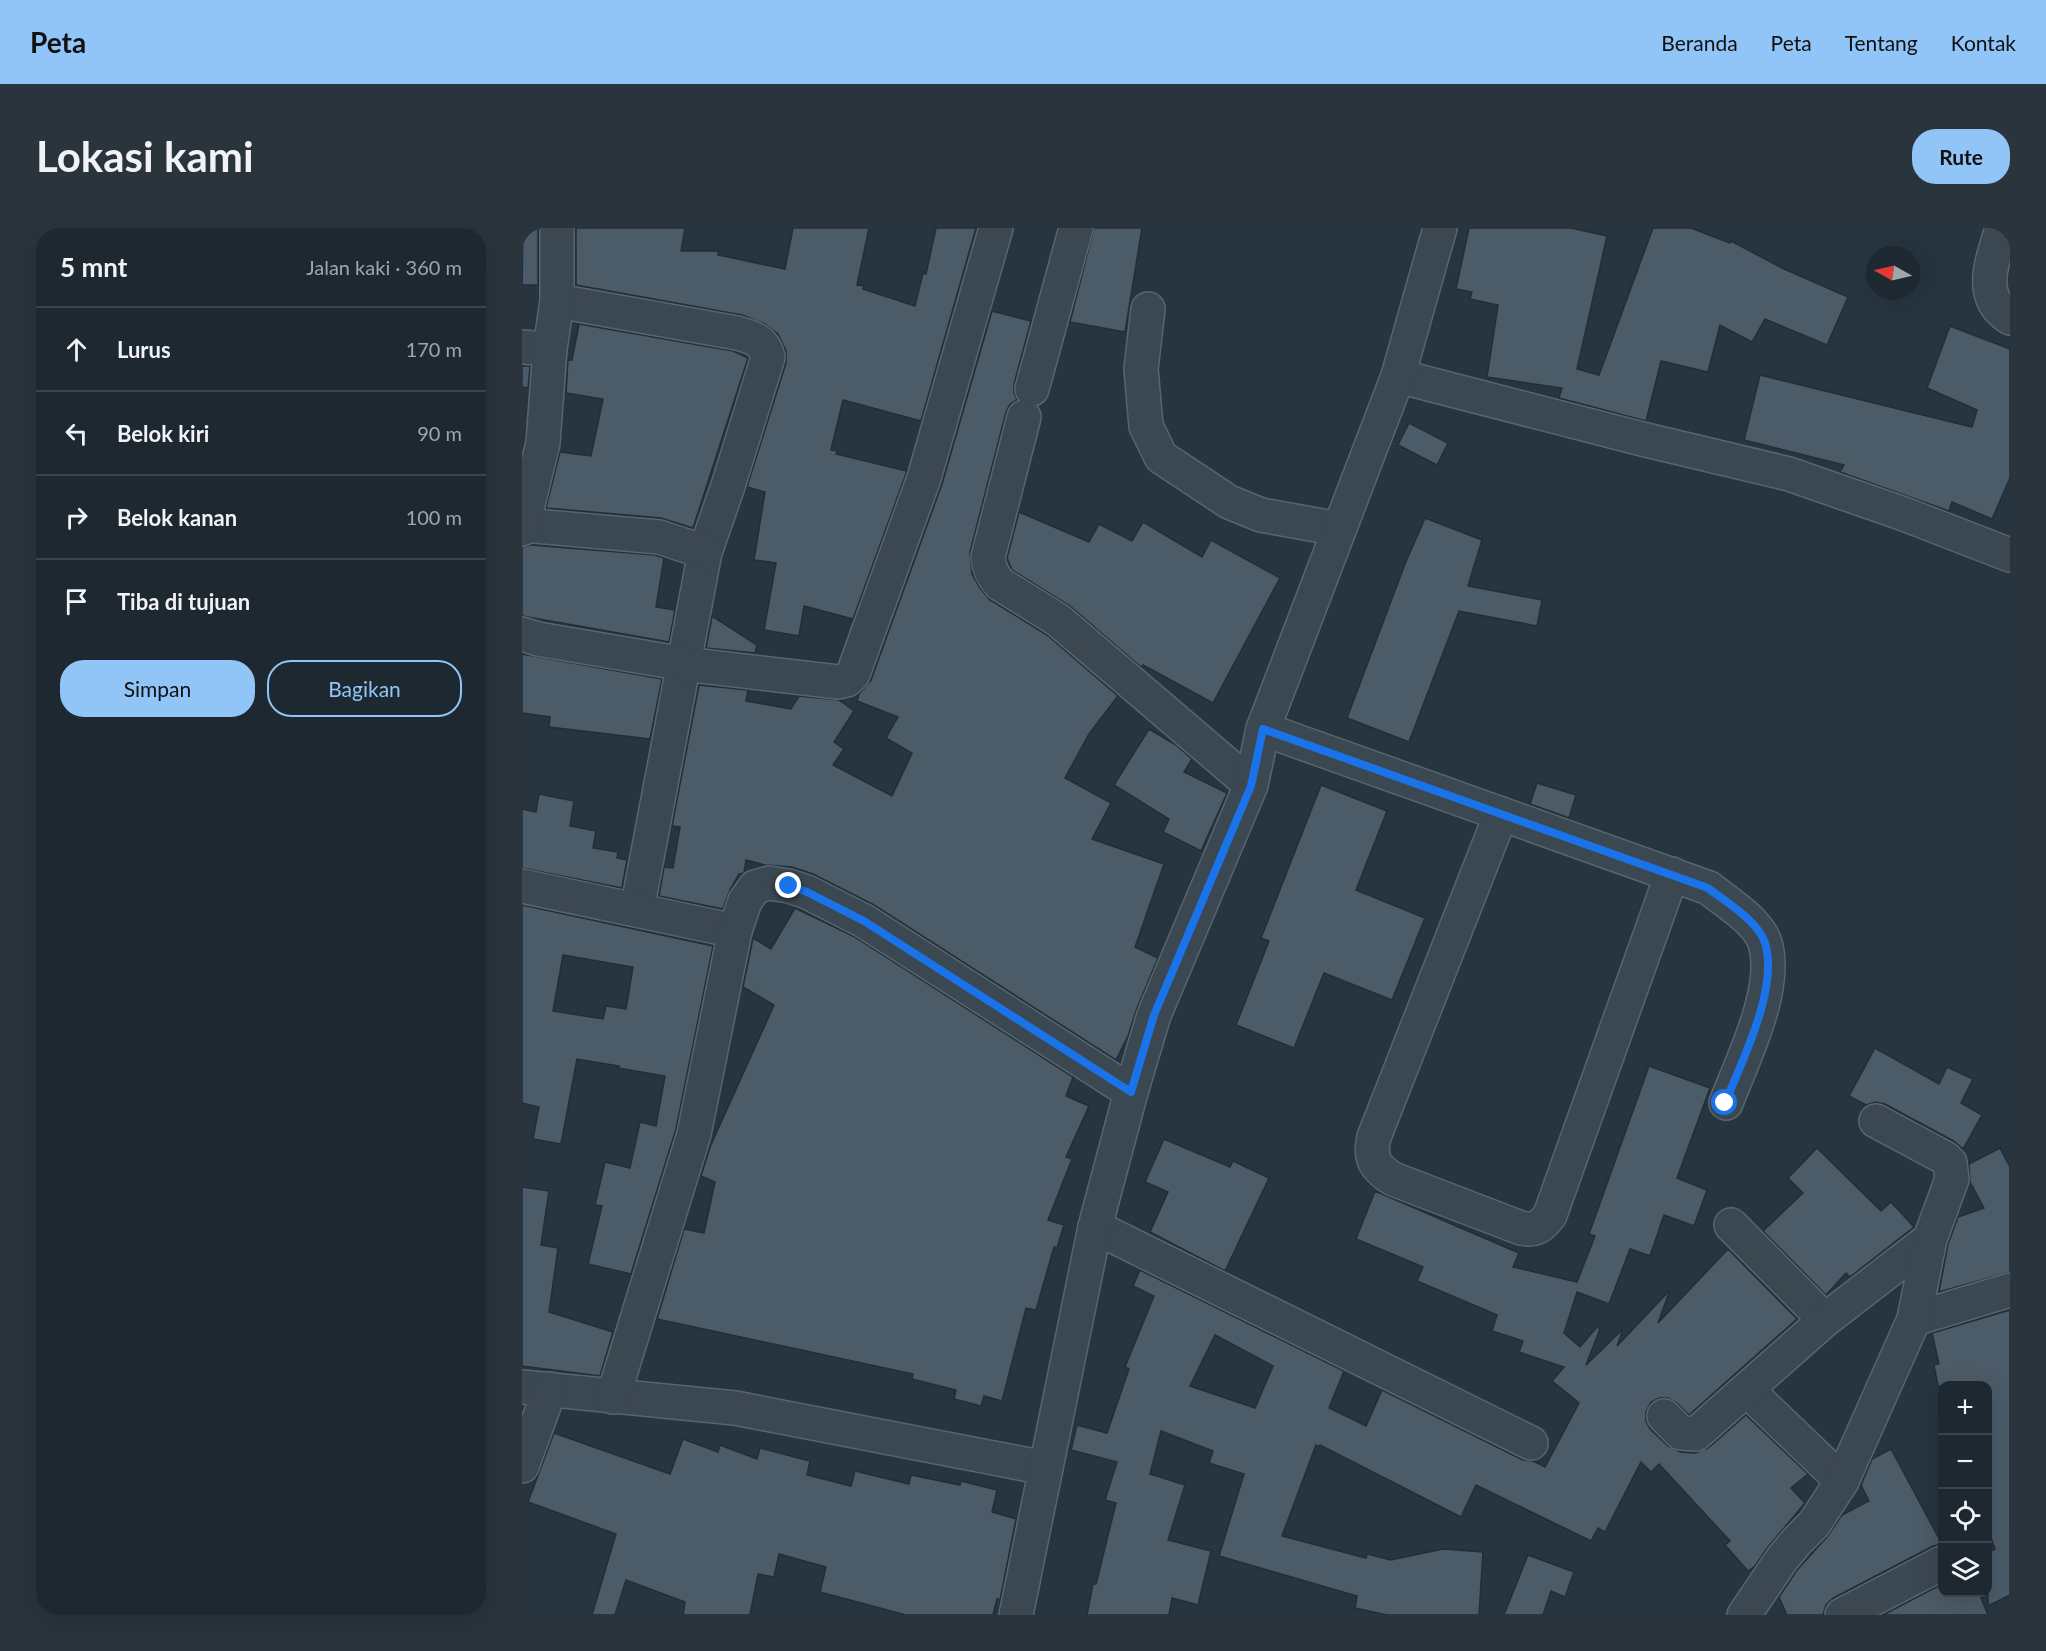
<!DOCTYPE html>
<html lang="id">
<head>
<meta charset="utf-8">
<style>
  :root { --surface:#1d2831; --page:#2a343d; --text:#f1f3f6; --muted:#a0a6ab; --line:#3b444d; --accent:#91c4f7 }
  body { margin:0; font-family:Lato,sans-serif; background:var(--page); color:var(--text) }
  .controls { position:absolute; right:18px; bottom:18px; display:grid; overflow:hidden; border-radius:12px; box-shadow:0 6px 24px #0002 }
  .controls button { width:54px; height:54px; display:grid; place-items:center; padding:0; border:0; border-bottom:2px solid var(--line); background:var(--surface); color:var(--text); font:30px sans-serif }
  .compass { position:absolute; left:1344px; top:18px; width:54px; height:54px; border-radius:50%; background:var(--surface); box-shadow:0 6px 24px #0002; rotate:278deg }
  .stop { position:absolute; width:18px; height:18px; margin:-14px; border:4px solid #1a73e8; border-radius:50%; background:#fff }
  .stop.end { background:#1a73e8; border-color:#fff; box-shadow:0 2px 6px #0008 }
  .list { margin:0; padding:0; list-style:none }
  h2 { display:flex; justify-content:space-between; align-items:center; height:78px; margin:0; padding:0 24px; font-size:26px }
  h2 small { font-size:20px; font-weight:400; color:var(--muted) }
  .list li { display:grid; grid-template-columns:39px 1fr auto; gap:18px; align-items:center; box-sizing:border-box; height:84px; padding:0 24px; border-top:2px solid var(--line) }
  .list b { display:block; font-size:22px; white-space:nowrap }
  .list em { font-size:20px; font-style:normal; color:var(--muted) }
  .actions { display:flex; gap:12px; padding:18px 24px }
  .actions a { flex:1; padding:14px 0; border:2px solid var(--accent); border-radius:24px; text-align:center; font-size:21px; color:var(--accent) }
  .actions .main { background:var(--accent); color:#111 }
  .icon { flex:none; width:33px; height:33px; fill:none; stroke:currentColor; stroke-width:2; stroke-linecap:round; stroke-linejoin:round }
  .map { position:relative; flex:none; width:1488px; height:1387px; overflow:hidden; border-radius:24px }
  header { display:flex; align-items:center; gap:36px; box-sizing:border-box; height:84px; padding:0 30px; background:var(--accent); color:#111 }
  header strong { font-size:28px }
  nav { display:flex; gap:33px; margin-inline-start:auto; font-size:21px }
  .intro { display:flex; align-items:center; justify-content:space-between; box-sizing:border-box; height:144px; padding:0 36px }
  h1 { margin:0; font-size:42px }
  .button { padding:15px 27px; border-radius:24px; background:var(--accent); color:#111; font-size:21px; font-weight:700 }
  main { display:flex; gap:36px; padding:0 36px }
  aside { flex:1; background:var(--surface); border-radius:24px; box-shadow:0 6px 24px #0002 }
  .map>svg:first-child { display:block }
  .building { fill:#4b5b67; stroke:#222e38; stroke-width:1.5; fill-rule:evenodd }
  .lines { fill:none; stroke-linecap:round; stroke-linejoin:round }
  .minor-casing { stroke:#59656e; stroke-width:36 }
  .minor { stroke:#3b4751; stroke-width:33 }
  .route { stroke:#1a73e8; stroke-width:8 }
</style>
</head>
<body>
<header>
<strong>Peta</strong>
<nav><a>Beranda</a><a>Peta</a><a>Tentang</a><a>Kontak</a></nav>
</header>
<div class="intro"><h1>Lokasi kami</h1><a class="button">Rute</a></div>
<main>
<aside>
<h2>5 mnt<small>Jalan kaki · 360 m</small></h2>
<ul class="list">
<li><svg class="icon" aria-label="ahead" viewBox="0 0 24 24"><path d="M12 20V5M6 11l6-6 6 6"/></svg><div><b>Lurus</b></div><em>170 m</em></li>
<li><svg class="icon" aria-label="left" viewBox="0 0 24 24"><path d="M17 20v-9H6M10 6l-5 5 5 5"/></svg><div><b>Belok kiri</b></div><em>90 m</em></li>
<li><svg class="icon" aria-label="right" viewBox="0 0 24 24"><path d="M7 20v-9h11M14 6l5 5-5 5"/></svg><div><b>Belok kanan</b></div><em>100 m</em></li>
<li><svg class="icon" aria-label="arrive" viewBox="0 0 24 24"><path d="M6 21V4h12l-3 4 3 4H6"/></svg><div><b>Tiba di tujuan</b></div></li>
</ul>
<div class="actions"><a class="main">Simpan</a><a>Bagikan</a></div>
</aside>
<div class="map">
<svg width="1488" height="1387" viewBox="0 0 1488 1387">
  <rect width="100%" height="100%" fill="#273541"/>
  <!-- building -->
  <g class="building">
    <path d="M1,0H16V57H0Z"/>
    <path d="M54,0H163L159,23H196V27L263,41L271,0H347L335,57L342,58L341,61L393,78L401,45L404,46L414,0H454L399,193L321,172L309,222L315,223L314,226L385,243L331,391L282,378L277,408L242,402L254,335L232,332L243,264L225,259L264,135V123L256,106L243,96L220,87L54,57Z"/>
    <path d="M572,0H620L603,104L548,94Z"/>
    <path d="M947,0H1049L1085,8L1055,141L1077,147L1131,0H1169L1208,15L1209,13L1260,40L1326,69L1305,117L1243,91L1230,114L1198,97L1186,144L1139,133L1124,193L1037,170L1040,160L965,149L976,77L948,71L950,64L934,61Z"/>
    <path d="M470,83L509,93L492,156V165L495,172L488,176L484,184L448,324L450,346L458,360L468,372L525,407L596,468L567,506L543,550L589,575L570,611L642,636L613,719L636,730L615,780L606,808L594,832L352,677L291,646L270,639L243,637L224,632L222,645L217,646L208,662L201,681L137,668L142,639L151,640L158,599L150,598L177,457L226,462L224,473L269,481L277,468L317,472L332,483L312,514L322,521L311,537L370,568L390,525L364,510L376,489L335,473L337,466L349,452L420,256Z"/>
    <path d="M57,96L211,123L226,130L171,300L139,290L24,280L38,224L69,228L81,171L44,165L46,132H50Z"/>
    <path d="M1428,98L1488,121V250L1470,291L1430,274L1427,283L1318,244L1322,237L1222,212L1238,147L1450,199L1455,182L1405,160Z"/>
    <path d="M0,138H8L6,160L0,159Z"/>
    <path d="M887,195L926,215L915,237L876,217Z"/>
    <path d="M497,284L567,314L577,296L610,313L621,294L680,329L689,312L758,350L691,475L621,437L619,439L548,378L490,342L485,330Z"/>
    <path d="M903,290L960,312L946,358L1020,372L1015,398L937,383L887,514L825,490L883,336Z"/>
    <path d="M9,317L133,327L142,330L134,379L153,382L147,414L0,388V319Z"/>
    <path d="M190,388L235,417L233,425L184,420Z"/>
    <path d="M0,426L140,451L128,511L27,499L28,489L0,485Z"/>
    <path d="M627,501L654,517L670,531L662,544L705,565L679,623L641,604L647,591L592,557Z"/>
    <path d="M1015,555L1054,567L1047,590L1008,576Z"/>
    <path d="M799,557L865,583L834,662L903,690L870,772L802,745L772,820L714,797L747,713L739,710Z"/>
    <path d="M17,566L52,573L48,598L74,603L71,620L96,624L95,630L105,632L100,660L0,640V581L14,584Z"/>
    <path d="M0,677L191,718L154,901L109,1046L66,1036L80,978L73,977L83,934L108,940L118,894L134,898L143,848L96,840L97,838L55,831L39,916L11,911L17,879L0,875ZM41,727L111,739L104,781L84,778L81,791L31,783Z"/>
    <path d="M273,680L333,709L551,849L544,868L567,878L544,929L550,931L526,992L542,997L535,1020L532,1019L514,1082L504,1080L480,1173L462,1168L459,1178L432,1171L434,1162L390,1151L391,1146L135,1091L162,1001L182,1005L193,954L179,948L188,919L252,777L221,759L231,710L249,721Z"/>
    <path d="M1353,820L1417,856L1425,839L1451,851L1439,875L1460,887L1441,921L1432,913L1363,876L1353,874L1344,877L1327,868Z"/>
    <path d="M1127,838L1188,860L1155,950L1185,962L1172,998L1142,987L1128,1028L1108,1021L1087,1076L1055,1064L1042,1105L1058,1119L1075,1099L1078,1101L1064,1137L1101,1101L1095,1118L1148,1062L1136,1095L1206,1021L1275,1091L1167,1187L1155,1175L1146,1170H1138L1129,1174L1124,1184V1193L1128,1201L1146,1218L1158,1224L1173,1225L1186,1220L1224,1187L1286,1246L1269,1260L1283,1275L1246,1319L1233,1338L1226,1343L1203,1317L1208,1313L1137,1236L1129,1244L1119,1234L1083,1304L1076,1300L1069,1313L954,1257L939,1289L798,1217L797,1219L794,1217L760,1308L844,1330L845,1326L869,1332L921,1321L961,1324L957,1387H865L833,1380L835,1368L697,1328L722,1246L687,1235L691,1223L639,1203L628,1246L663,1257L646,1312L689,1323L676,1377L650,1370L647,1387H565L571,1356H574L594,1275L583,1272L595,1234L549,1222L555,1197L585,1205L607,1141L603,1139L632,1068L611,1058L618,1042L822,1143L807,1180L844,1198L860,1162L1001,1232L1011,1233L1023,1239L1057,1175L1030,1153L1042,1139L997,1124L1001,1113L970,1103L975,1087L895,1053L901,1039L834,1011L853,963L997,1025L991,1039L1055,1054L1073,1008L1067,1006ZM693,1107L751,1138L733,1180L668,1158Z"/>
    <path d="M642,911L708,939L711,933L747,950L703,1043L628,1004L646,964L623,954Z"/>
    <path d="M1295,920L1359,983L1369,974L1392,999L1328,1049L1324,1045L1304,1067L1241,1003L1281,965L1266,950Z"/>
    <path d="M1478,920L1488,939V1044L1417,1064L1426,1016L1436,989L1462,980L1448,954L1447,936Z"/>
    <path d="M0,959L27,963L19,1017L36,1020L27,1084L91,1104L78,1148L0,1138Z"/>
    <path d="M1488,1082V1367L1466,1378V1324L1473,1321L1466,1301V1158H1416L1412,1137L1417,1136L1410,1105Z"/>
    <path d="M32,1205L148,1246L161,1211L196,1224L198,1217L235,1231L238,1220L288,1233L285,1247L329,1258L333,1243L387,1256L389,1247L438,1257L439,1253L475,1262L470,1284L494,1291L478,1372L475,1371L471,1387H384L298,1364L304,1339L257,1326L252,1349L236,1346L228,1387H161L163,1374L104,1352L93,1387H70L94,1306L6,1274Z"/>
    <path d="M1369,1221L1420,1316L1411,1318L1311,1370L1304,1377L1301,1387H1265L1257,1369L1275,1342L1305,1309L1320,1287L1347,1273L1339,1257L1350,1231Z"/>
    <path d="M1006,1327L1052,1344L1043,1369L1029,1363L1021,1387H982Z"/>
    <path d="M1420,1356V1365H1457L1466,1387H1361Z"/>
  </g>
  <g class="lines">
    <defs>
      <g id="minor">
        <path d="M1480,0C1471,32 1454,68 1488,90"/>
        <path d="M35,73L215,105C230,109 242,112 246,129L206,258L183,324L115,682"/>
        <path d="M626,81L619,141L624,198L639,229L707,274L739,287L817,301"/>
        <path d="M0,119L28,121"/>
        <path d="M876,148L1120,211L1267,246L1382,286L1488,327"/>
        <path d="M510,161L554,0"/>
        <path d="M502,189L466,329C467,341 471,348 478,356L536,392L729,557"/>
        <path d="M1,297L137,309L183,324"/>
        <path d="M0,301L21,215L28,121L35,73V0"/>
        <path d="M0,406L16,411L162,436L316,454L325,452L331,446L402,250L474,0"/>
        <path d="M741,501L1187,660C1204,674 1236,693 1243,715C1257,760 1220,833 1204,875"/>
        <path d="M979,586L852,909C847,930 853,940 871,951L999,1000C1013,1003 1019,999 1028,987L1150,646"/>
        <path d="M0,658L213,703"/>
        <path d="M1209,997L1303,1092"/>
        <path d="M573,999L1009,1215"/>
        <path d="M1392,1091L1488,1062"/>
        <path d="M0,1159L213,1180L523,1240"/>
        <path d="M1225,1162L1320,1253"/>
        <path d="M91,1169L172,906L213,703L223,673L233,659L247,655L267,658L285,664L342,693L609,864"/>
        <path d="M1142,1188L1159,1205L1174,1206L1303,1092L1408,1011"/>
        <path d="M0,1238L28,1161"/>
        <path d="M494,1387L573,999L609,864L632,787L729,557L741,501L876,148L918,0"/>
        <path d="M1222,1387L1260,1331L1275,1313L1292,1296L1320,1253L1392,1091L1408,1011L1430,951L1428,935L1423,930L1354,893"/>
        <path d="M1320,1387L1420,1335"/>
      </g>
    </defs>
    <!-- minor casing -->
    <use href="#minor" class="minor-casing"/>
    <!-- minor -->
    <use href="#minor" class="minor"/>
  </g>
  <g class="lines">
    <!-- route -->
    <path class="route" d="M267,658L285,664L342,693L609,864L632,787L729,558L741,501L1186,660C1204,674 1236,693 1243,715C1257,760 1220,833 1203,875"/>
  </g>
</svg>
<div class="controls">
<button>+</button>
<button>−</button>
<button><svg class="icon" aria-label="locate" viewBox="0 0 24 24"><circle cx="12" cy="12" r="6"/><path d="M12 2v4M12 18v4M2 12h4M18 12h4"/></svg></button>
<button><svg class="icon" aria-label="layers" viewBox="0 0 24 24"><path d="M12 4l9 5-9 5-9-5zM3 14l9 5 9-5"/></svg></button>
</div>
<svg class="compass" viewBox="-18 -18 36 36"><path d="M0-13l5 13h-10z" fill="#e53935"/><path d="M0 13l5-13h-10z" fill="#a0a6ab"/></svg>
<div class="stop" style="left:1203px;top:875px"></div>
<div class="stop end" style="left:267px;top:658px"></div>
</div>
</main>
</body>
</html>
